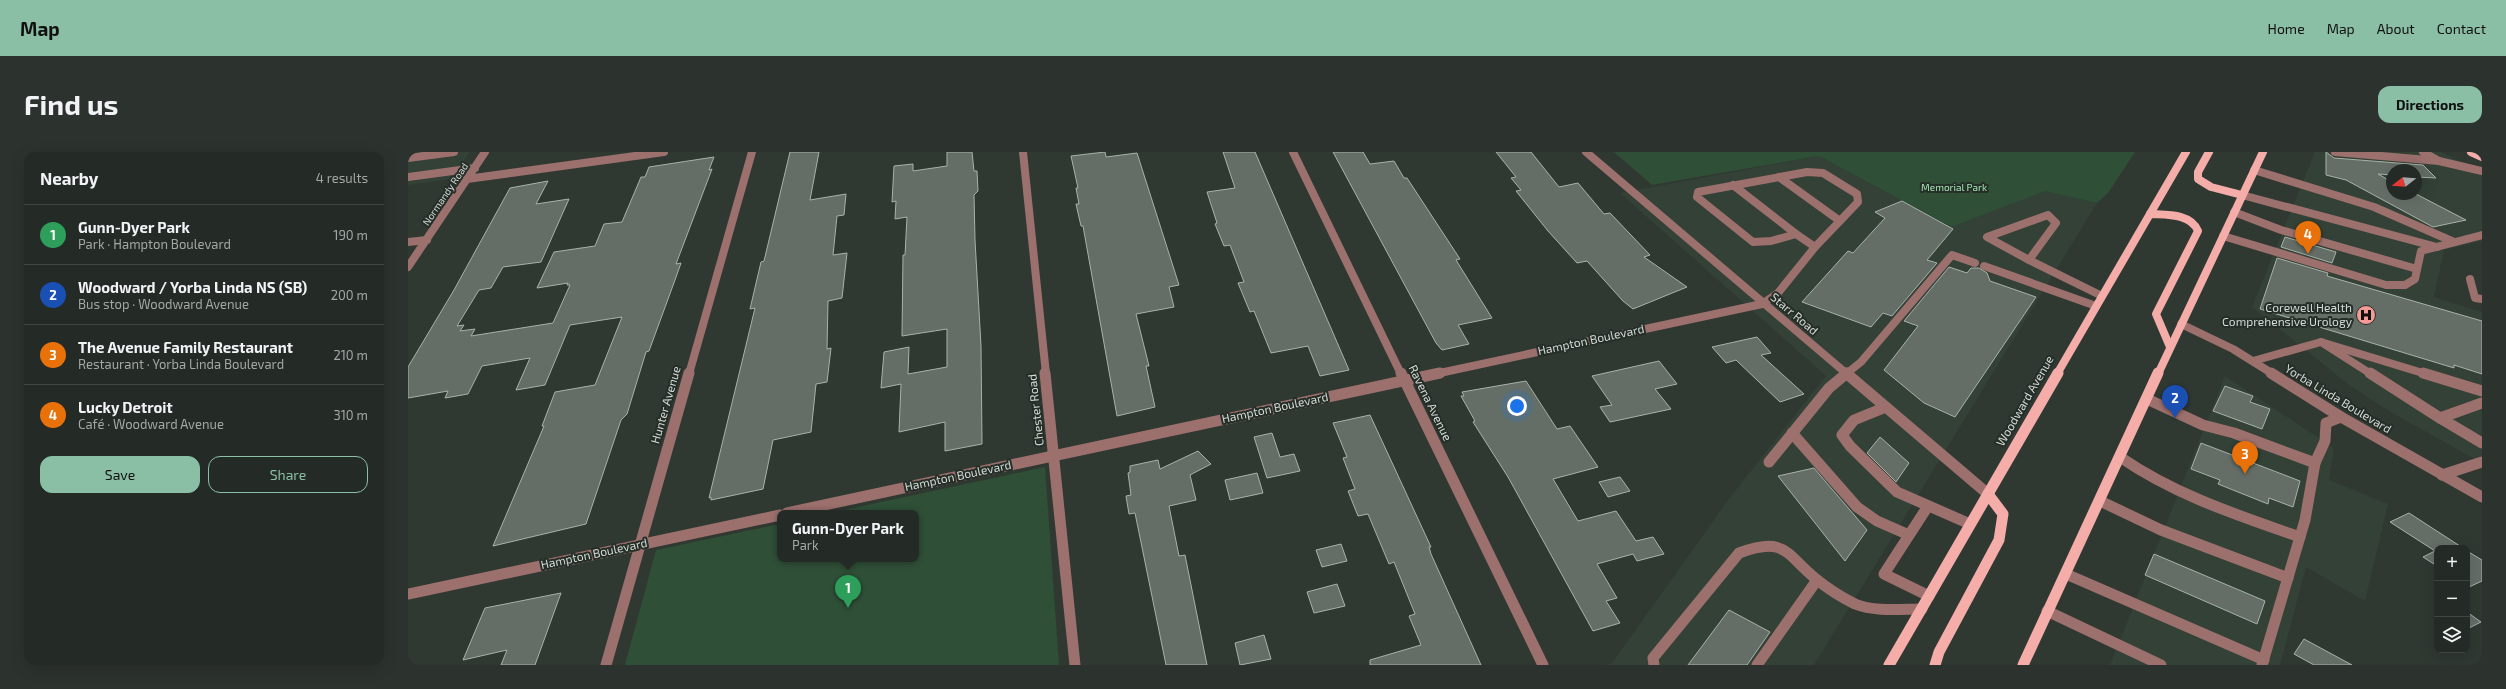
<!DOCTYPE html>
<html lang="en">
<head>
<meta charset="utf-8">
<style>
  :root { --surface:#242a26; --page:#2c322e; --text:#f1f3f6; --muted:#a3a7a7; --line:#414643; --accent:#8abfa5 }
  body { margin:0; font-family:"Exo 2",sans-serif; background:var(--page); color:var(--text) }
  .controls { position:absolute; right:12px; bottom:12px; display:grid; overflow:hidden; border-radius:8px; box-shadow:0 4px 16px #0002 }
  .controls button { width:36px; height:36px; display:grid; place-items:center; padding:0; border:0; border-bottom:1px solid var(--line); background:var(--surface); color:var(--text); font:20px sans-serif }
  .compass { position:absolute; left:1978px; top:12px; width:36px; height:36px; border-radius:50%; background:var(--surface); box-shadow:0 4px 16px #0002; rotate:253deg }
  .you { position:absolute; left:1109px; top:254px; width:14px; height:14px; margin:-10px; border:3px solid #fff; border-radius:50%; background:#1a73e8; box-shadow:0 0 0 6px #1a73e833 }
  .badge { display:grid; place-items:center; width:26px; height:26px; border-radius:50%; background:var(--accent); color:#fff; font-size:13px; font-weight:700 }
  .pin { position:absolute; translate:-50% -33px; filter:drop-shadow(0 1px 2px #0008) }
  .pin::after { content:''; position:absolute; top:21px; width:14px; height:12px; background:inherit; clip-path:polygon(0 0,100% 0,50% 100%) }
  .popup { position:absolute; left:369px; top:358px; width:142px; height:52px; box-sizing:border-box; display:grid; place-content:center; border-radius:8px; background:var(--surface); filter:drop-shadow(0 1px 3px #0005); font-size:13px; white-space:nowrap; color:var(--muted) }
  .popup b { font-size:15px; color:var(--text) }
  .popup::after { content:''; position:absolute; left:50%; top:100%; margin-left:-8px; border:8px solid transparent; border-top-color:var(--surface) }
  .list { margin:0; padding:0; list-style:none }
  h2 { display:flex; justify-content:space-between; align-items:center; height:52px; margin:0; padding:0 16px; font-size:17px }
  h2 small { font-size:13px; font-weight:400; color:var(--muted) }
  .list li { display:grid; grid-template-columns:26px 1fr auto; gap:12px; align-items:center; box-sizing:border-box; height:60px; padding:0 16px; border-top:1px solid var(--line) }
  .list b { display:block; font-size:15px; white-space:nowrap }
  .list p { margin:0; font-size:13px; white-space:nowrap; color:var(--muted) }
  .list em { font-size:13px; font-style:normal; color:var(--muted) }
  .actions { display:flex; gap:8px; padding:12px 16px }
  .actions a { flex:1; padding:9px 0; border:1px solid var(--accent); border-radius:12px; text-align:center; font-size:14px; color:var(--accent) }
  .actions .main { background:var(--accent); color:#111 }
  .icon { flex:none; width:22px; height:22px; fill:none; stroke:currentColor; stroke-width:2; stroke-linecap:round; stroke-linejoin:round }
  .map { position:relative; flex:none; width:2074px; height:513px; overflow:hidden; border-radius:12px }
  header { display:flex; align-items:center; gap:24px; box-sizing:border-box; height:56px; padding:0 20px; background:var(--accent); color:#111 }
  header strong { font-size:19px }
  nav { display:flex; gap:22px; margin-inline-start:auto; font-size:14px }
  .intro { display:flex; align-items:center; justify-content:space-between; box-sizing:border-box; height:96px; padding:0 24px }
  h1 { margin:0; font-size:28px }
  .button { padding:10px 18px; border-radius:12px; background:var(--accent); color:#111; font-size:14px; font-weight:700 }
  main { display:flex; gap:24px; padding:0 24px }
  aside { flex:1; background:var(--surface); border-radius:12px; box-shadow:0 4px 16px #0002 }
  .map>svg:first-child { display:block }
  .built { fill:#334136; fill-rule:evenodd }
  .green { fill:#2f4f37 }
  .building { fill:#646e66; stroke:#a8b2aa }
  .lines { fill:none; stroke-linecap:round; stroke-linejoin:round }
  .minor-far1 { stroke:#9c706d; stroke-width:8 }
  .minor { stroke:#9c706d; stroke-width:11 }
  .major-far1 { stroke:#f5ada9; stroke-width:8 }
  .major { stroke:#f5ada9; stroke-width:11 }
  .labels { text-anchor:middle; stroke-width:4; stroke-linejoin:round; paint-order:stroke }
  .far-park-label { font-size:10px; fill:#a3e6b4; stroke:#262e28 }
  .far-street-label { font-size:10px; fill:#d4dad6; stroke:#262e28 }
  .poi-label { font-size:12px; fill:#d4dad6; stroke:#262e28; text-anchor:end }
  .street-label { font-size:12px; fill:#d4dad6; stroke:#262e28 }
</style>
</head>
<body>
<header>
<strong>Map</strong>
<nav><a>Home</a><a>Map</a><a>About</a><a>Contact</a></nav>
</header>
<div class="intro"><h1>Find us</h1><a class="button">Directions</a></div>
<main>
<aside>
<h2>Nearby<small>4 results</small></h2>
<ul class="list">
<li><span class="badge" style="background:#2e9e5b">1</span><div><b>Gunn-Dyer Park</b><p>Park · Hampton Boulevard</p></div><em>190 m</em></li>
<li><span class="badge" style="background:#1a4fb4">2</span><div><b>Woodward / Yorba Linda NS (SB)</b><p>Bus stop · Woodward Avenue</p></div><em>200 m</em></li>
<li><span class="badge" style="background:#e8710a">3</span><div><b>The Avenue Family Restaurant</b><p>Restaurant · Yorba Linda Boulevard</p></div><em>210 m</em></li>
<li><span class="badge" style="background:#e8710a">4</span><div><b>Lucky Detroit</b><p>Café · Woodward Avenue</p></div><em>310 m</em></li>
</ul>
<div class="actions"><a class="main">Save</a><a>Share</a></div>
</aside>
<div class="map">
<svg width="2074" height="513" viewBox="0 0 2074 513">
  <rect width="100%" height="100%" fill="#303832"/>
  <!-- built -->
  <g class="built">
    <path d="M0,0H62L44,27L0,33Z"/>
    <path d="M1907,0H2033L2074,19V89L2036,98L2026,145L2074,160V311L1981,259L1941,233L1844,155ZM1984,18H2008V42H1984Z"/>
    <path d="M1411,4L1542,75L1637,38L1689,51L1406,513H1196L1204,511L1320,348L1418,224L1212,41Z"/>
    <path d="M1817,224L1926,296L1921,328L1980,352L1957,449L1898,415L1872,513H1702Z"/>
  </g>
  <!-- green -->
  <g class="green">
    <path d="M1206,0H1727L1700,41L1689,51L1637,39L1543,75L1411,4L1244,33Z"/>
    <path d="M637,315L651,513H217L248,398L372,372V407H508V361H422Z"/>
  </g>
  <!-- building -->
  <g class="building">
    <path d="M382,0H411L402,48L438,42L436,63L429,64L425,103L439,101L434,146L420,149L419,197L423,196L419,230L408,232L403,280L365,288L355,337L303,348V345L301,346L347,156L342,157L353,110L356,109Z"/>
    <path d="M539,0H564L566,19H569L570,39L566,43L567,88L573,194L574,292L537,299V270L491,280L493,232L473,236L476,200L501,195L500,222L539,215V177L494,184L495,103H497L499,65L487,67L488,49L484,50L486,14L505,12V19L539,14Z"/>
    <path d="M697,0L698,5L729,1L771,133L761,135L766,155L728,162L741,214H738L747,255L709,264L675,74H673L668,52H671L668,36H670L663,4Z"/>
    <path d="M815,0H847L941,218L912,224L900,194L863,201L846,159L842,160L830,131L836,130L822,93L816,94L807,72L809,71L799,40L827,36Z"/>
    <path d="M925,0H955L962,12L986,9L996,26H999L1052,107L1048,108L1084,166L1050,173L1061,192L1034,198L1028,191Z"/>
    <path d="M1088,0H1123L1151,35L1170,31L1196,62L1202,61L1242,103L1236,105L1279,135L1225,157L1215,149L1179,109L1169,111L1140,79L1108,39L1113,38L1103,26L1108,25Z"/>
    <path d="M1918,0L1926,6L2015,13L2028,26L2008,25V18H1984V23L1970,22L1984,30V42H2008L2058,68L2025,75L1938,28L1918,23Z"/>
    <path d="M306,5L301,18L304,17L268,112L273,111L267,128L241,199L238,200L219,262L213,268L178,372L85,394L136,274H134L147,240L187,233L214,165L162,173L137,233L108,238L122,206L74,214L60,242L37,246L40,239L0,246V215L46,138L102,36L140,29L128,52L161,47L133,110L95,115L83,136L71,138L49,174L56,173L52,179L67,177L63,184L145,171L162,133H159L160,131L129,136L146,100L187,94L196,72L214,70L233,25H237L241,15Z"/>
    <path d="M1494,49L1545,77L1519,108L1529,111L1484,164L1475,161L1463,175L1394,150L1440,99L1445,101L1477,66L1467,60Z"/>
    <path d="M1877,85L1928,100L1924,111L1873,95Z"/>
    <path d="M1869,106L1920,121L1919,124L2074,169V222L2046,213V216L1852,157Z"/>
    <path d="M1541,115L1559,121L1563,116H1571L1579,121L1582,129L1628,145L1547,265L1516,251L1476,218L1510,174L1496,169Z"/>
    <path d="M1349,185L1363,201L1353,203L1396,242L1372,250L1328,208L1318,211L1304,195Z"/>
    <path d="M1251,209L1269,232L1247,237L1263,257L1202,270L1192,255L1204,253L1184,224Z"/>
    <path d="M1118,229L1149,277L1162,274L1190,315L1145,327L1170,369L1208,359L1228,389L1245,385L1256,402L1229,409L1225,402L1189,412L1209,446L1198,449L1212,471L1185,479L1100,325L1065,270L1067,269L1053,244H1056L1054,240Z"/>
    <path d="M1817,234L1845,244L1842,250L1862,257L1854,277L1805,259Z"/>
    <path d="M962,263L1023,395H1021L1023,402L1073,513H962V508L1013,493L1001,464L1007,462L986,410L981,412L960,362L950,364L940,339L947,337L935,306L939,305L925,271Z"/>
    <path d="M864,281L872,305L886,302L892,319L859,326L846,285Z"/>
    <path d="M1472,285L1501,311L1488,330L1459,301Z"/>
    <path d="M1793,291L1892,329L1885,355L1861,346L1860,352L1810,332L1812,328L1783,317Z"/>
    <path d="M790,299L803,312L782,323L788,348L761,354L771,404L777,403L799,513H758L727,361L721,362L718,344L723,343L720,321L722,320V314L750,308L752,317Z"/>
    <path d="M1406,316L1459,378L1437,409L1370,324Z"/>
    <path d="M849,321L855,341L822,348L817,328Z"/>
    <path d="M1212,325L1222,339L1200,345L1191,330Z"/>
    <path d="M2001,361L2055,396H2029V414L2015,405L2027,399L1982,370Z"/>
    <path d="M933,392L939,409L914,415L908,398Z"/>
    <path d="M2059,399L2074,408V429L2061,435L2059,434Z"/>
    <path d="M1746,402L1857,449L1849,472L1737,423Z"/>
    <path d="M929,432L937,454L906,461L899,440Z"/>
    <path d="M153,441L127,513H93L99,498L55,508L77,456Z"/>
    <path d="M1321,458L1362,480L1339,513H1280Z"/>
    <path d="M2059,460L2073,470L2059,477Z"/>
    <path d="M856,483L863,507L832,513L827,491Z"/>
    <path d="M1896,487L1944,513H1906L1886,502Z"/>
  </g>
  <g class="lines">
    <!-- minor-far1 -->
    <g class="minor-far1">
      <path d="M615,0L638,222"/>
      <path d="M885,0L993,222"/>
      <path d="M1178,0L1439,222"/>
      <path d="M1927,0L2031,9L2074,19"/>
      <path d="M2015,0L2029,8"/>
      <path d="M0,6L46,0"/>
      <path d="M1846,18L1966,55L2046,90"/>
      <path d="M1399,20L1415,21L1449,42L1450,50L1407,95L1388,82L1363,89L1345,90L1289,45L1290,40Z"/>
      <path d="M0,25L67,16"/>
      <path d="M1371,25L1432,69"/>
      <path d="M59,27L256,0"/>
      <path d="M1325,33L1388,82"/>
      <path d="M1834,43L2029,95"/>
      <path d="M1826,60L1873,78L2009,117"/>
      <path d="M1640,63L1648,71L1621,108L1579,85Z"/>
      <path d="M1815,84L1978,133H1997L2007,127L2013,99L2074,83"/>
      <path d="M0,90L19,88"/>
      <path d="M1621,108L1694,144"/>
      <path d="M1576,114L1688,154"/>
      <path d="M0,115L77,0"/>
      <path d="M2062,127L2067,146L2074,147"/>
      <path d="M1773,172L1825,197L1865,222"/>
      <path d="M1845,209L1913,190"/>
      <path d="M281,222L344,0"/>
      <path d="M1027,222L1354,152L1370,141L1407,95"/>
      <path d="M1438,222L1453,210L1544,103L1567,111"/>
      <path d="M1963,222L1913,190L2018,222"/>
    </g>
    <!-- minor -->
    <g class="minor">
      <path d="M637,221L667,513"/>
      <path d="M993,221L1135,513"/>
      <path d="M1438,221L1580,342"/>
      <path d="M1863,221L1933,265L2074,345"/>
      <path d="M1962,221L2032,266"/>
      <path d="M2015,221L2074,239"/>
      <path d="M1739,247L1795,273L1826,281L1907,311"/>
      <path d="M2074,251L2032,266L2074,291"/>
      <path d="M1478,255L1446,268L1434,283L1442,294L1489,340L1562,372"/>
      <path d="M1384,281L1449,355L1469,369L1501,383"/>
      <path d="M1712,305C1767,343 1829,363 1892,385"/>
      <path d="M1361,310L1421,236L1439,221"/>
      <path d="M2034,323L2074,310"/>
      <path d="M1692,349L1753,378L1880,426"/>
      <path d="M1520,354L1476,422L1521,444"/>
      <path d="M379,361L1032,221"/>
      <path d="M1658,422L1856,508"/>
      <path d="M0,442L372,363"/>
      <path d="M1639,459L1753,513"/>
      <path d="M198,513L281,221"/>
      <path d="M1246,513L1245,506L1331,401C1377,384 1377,401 1408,427C1419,436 1435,446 1447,452C1467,460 1493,457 1514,457"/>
      <path d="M1349,513L1409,428"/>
      <path d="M1854,513L1897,368L1907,311L1917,289L1918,271L1933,265"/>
    </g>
    <!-- major-far1 -->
    <g class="major-far1">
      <path d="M1801,0L1790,20V27L1803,35L1834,43"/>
      <path d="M2063,0L2074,5"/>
      <path d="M1742,62C1758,63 1783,61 1790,79L1748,162L1762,195"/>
      <path d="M1649,222L1778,0"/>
      <path d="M1750,222L1855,0"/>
    </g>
    <!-- major -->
    <g class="major">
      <path d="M1481,513L1650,221"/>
      <path d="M1527,513L1531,500L1591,388L1595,362L1580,342"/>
      <path d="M1615,513L1750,221"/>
    </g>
  </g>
  <!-- icons -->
  <defs>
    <symbol id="hospital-disc" viewBox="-11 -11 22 22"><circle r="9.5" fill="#f59b97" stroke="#262e28"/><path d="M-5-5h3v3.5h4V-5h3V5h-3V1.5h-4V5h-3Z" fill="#111"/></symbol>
  </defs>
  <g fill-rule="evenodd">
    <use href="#hospital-disc" x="1947" y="152" width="22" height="22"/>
  </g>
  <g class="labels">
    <!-- far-park labels -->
    <g class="far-park-label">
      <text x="1546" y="39">Memorial Park</text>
    </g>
    <!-- far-street labels -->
    <g class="far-street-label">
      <text transform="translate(37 42) rotate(-56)" y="4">Normandy Road</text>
    </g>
    <!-- poi labels -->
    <g class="poi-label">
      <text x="1944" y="160">Corewell Health<tspan x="1944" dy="14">Comprehensive Urology</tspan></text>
    </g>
    <!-- street labels -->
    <g class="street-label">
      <text transform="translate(1386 162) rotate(40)" y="4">Starr Road</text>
      <text transform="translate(1183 188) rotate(-12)" y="4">Hampton Boulevard</text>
      <text transform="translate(1930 247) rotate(31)" y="4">Yorba Linda Boulevard</text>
      <text transform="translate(1617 249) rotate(-60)" y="4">Woodward Avenue</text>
      <text transform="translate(1022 251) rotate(64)" y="4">Ravena Avenue</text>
      <text transform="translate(258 253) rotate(-74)" y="4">Hunter Avenue</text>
      <text transform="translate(867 256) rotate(-12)" y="4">Hampton Boulevard</text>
      <text transform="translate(628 258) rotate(-96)" y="4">Chester Road</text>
      <text transform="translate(550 324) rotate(-12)" y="4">Hampton Boulevard</text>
      <text transform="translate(186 402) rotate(-12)" y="4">Hampton Boulevard</text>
    </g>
  </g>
</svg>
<div class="controls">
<button>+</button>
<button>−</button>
<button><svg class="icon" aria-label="layers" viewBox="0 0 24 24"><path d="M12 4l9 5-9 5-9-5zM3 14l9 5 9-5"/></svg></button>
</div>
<svg class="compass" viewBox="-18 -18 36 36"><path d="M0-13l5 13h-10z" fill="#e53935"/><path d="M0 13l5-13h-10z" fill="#a3a7a7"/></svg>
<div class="you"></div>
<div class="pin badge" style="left:440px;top:456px;background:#2e9e5b">1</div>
<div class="popup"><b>Gunn-Dyer Park</b>Park</div>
<div class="pin badge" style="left:1767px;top:266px;background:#1a4fb4">2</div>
<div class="pin badge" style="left:1837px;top:322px;background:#e8710a">3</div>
<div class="pin badge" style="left:1900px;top:102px;background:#e8710a">4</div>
</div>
</main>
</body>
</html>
